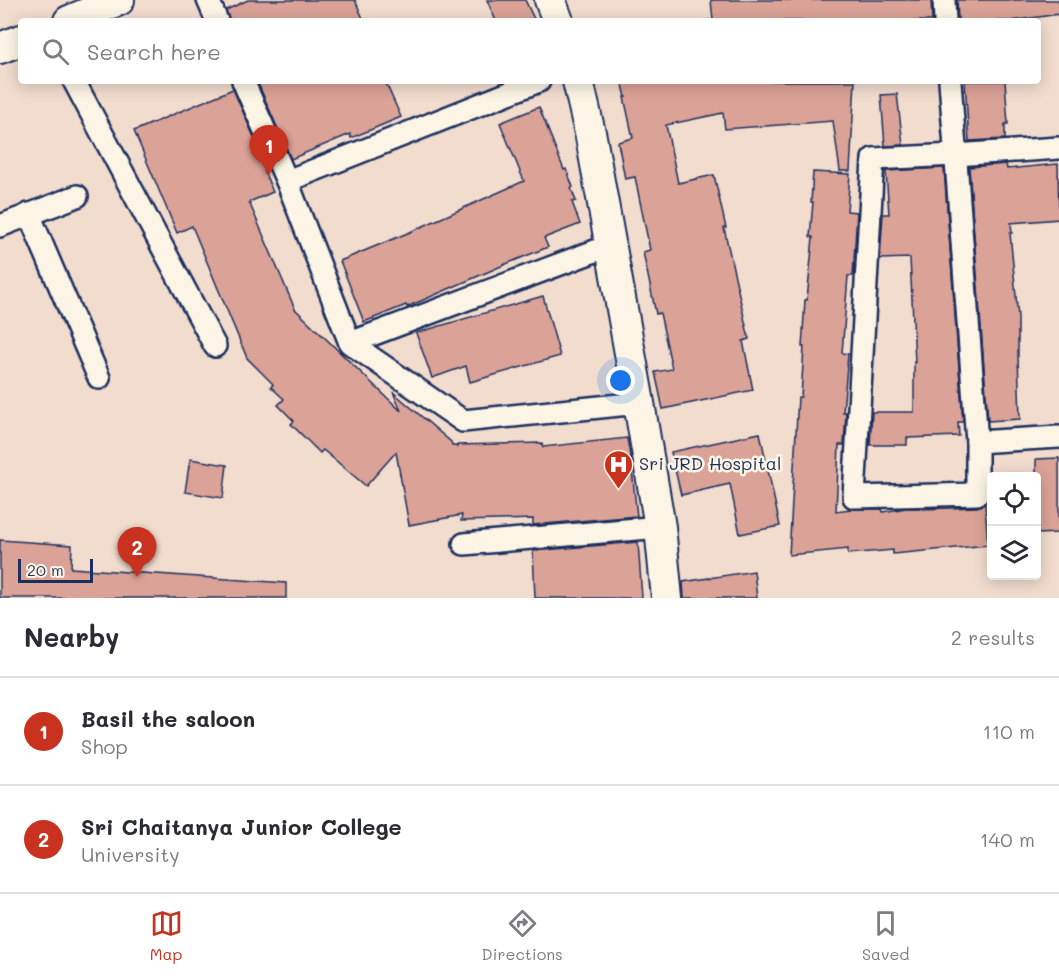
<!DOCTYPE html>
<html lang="en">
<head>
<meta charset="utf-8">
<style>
  :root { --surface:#fff; --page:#f2f2f3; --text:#2b2b33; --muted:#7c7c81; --line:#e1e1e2; --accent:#c8321e }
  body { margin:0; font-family:Mali,sans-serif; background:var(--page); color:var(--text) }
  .controls { position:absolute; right:18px; bottom:18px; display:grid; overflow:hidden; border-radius:6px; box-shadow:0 3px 15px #0003 }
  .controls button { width:54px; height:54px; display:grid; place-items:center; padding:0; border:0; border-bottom:2px solid var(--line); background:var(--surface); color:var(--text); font:30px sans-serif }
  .scale { position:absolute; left:18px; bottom:15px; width:75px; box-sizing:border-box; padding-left:6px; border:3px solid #1b2f5e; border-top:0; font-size:16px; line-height:21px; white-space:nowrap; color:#1b2f5e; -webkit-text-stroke:4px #fcf5e5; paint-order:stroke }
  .you { position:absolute; left:621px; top:381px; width:21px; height:21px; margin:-15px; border:4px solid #fff; border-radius:50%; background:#1a73e8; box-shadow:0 0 0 9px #1a73e833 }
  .badge { display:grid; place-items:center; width:39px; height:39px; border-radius:50%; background:var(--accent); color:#fff; font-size:20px; font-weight:700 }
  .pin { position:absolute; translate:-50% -50px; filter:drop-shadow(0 2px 3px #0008) }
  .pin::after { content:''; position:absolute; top:32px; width:21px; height:18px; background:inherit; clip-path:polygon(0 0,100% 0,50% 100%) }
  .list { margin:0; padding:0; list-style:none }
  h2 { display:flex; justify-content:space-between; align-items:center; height:78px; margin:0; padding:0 24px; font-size:26px }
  h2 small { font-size:20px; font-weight:400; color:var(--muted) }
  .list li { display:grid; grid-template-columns:39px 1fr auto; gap:18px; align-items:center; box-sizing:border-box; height:108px; padding:0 24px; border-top:2px solid var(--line) }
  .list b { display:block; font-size:22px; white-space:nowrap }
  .list p { margin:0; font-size:20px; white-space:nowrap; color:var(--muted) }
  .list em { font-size:20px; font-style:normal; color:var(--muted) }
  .icon { flex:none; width:33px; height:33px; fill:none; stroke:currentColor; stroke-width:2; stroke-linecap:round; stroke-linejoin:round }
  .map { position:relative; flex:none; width:1059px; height:598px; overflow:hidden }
  .search { position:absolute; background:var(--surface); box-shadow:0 3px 15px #0003; left:18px; right:18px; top:18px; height:66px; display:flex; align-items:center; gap:15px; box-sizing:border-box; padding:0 21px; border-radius:6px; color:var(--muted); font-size:22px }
  .sheet { height:294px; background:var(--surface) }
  nav { display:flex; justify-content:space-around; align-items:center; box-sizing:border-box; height:84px; border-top:2px solid var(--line); background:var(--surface); font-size:16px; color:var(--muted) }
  nav a { display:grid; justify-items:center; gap:3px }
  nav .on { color:var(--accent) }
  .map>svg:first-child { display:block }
  .building { fill:#dba297; stroke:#1b2f5e; stroke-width:1.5 }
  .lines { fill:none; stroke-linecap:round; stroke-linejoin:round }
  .street-casing { stroke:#1b2f5e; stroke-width:26 }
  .secondary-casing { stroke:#1b2f5e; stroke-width:34 }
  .street { stroke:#fcf5e5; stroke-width:21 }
  .secondary { stroke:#fcf5e5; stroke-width:30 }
  .labels { text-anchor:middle; stroke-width:5; stroke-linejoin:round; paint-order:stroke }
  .poi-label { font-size:18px; fill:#1b2f5e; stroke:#fcf5e5; text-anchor:start }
</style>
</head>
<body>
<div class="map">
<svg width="1059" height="598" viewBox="0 0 1059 598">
  <rect width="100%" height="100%" fill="#f2dcce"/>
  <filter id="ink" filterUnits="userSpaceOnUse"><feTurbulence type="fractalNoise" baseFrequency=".0167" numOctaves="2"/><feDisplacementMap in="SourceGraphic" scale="12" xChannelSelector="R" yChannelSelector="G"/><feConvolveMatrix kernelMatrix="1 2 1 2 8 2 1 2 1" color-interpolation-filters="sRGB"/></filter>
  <g filter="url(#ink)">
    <!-- building -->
    <g class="building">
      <path d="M248,0H355L364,21H230L226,10Z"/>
      <path d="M487,0H525L535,21H496Z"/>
      <path d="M711,0H931L932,21H713Z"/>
      <path d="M957,0H1059V14L1011,21H958Z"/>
      <path d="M257,81H385L401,117L351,138L350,134L291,159Z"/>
      <path d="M622,81H855L850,171H840L833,121L725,129L723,113L666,125L678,183L714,175L726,228H724L749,339L743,341L753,390L663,409L655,372L672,369L660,313L656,314L643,252L650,250L635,177L625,179L618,142L633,138L624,97H626Z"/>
      <path d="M965,81H1005L1008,124H1005V139L969,141Z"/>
      <path d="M233,89L268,169L264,171L273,192L249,202L295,309L401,411L393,392L451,442L452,445H455L457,447V445L542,443L543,447L627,438L631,461L637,516L533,525V519L461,521L462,515L409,525L396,452L366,486L323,450L320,453L291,424L294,421L278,405L284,399L271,387L273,384L247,358L192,226L177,233L134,131Z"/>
      <path d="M897,94L903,145L885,146L881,95Z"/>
      <path d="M539,107L564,170L566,169L573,187L571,188L576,201L572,202L580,224L544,238L548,247L506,264L407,307L406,305L364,322L340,261L410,232L524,181L500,123Z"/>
      <path d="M1006,164L1007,169L1058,164L1059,219L1011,223L1012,233H1010L1018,317V355L1020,419L988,421L969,167Z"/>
      <path d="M944,168L963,422H958L959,436L907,438V445H870L872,412H914V362H915L910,258L880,259L883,214H889L886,171Z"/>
      <path d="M813,172L850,174L847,211L857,212L853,276H848L842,353L848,354L843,412H846L844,445H839L836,511L851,509H882L883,512L906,508H923V509L977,507L985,504L988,545L893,554V550L848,554V549L789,555L798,397H801L804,347H802L805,300H807L813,237H810L813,202H811Z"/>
      <path d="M543,296L560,356L470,382L466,366L432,378L416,333Z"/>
      <path d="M760,433L780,526L740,534L730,484L681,495L671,452Z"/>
      <path d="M1059,458V533L1036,534V459Z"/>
      <path d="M190,459L227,465L223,498L185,492Z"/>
      <path d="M0,540L72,545L71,568L286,583V598H0Z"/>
      <path d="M638,542L642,598H535L533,551Z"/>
      <path d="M754,571L757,598H684L683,582Z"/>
    </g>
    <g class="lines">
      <defs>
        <g id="street">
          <path d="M208,0L217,21"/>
          <path d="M944,0L945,21"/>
          <path d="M74,81L215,346"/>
          <path d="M243,81L287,181L350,343L463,421L639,403"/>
          <path d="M950,81L977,442"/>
          <path d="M1059,148L955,155L873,159L854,497L977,494V442L1059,437"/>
          <path d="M287,181L539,81"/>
          <path d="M29,214L99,378"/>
          <path d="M0,226L77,196"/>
          <path d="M350,343L611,245"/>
          <path d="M464,544L660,527"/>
        </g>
        <g id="secondary">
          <path d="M550,0L558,21"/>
          <path d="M69,21L119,0"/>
          <path d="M0,48L21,40"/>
          <path d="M578,81L591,137L639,403L660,527L667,598"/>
        </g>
      </defs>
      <!-- street casing -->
      <use href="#street" class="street-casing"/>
      <!-- secondary casing -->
      <use href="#secondary" class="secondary-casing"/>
      <!-- street -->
      <use href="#street" class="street"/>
      <!-- secondary -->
      <use href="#secondary" class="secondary"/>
    </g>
  </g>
  <!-- icons -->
  <defs>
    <symbol id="hospital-pin" viewBox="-11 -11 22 30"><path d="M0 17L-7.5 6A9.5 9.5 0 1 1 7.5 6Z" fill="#c8321e" stroke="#fcf5e5"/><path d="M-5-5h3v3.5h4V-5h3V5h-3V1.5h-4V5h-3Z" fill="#fff"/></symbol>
  </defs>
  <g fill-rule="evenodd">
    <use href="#hospital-pin" x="602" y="448" width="33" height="45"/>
  </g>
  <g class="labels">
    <!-- poi labels -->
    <g class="poi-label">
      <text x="639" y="470">Sri JRD Hospital</text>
    </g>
  </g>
</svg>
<div class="controls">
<button><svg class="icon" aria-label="locate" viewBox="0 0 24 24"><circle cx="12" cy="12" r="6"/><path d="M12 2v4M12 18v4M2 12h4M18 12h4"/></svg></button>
<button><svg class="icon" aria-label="layers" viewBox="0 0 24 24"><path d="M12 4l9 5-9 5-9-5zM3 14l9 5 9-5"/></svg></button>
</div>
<div class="scale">20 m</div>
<div class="you"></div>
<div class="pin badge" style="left:269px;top:175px">1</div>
<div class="pin badge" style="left:137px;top:577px">2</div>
<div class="search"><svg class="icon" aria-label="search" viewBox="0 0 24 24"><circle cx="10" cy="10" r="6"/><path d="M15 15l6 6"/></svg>Search here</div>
</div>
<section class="sheet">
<h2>Nearby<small>2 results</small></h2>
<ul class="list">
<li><span class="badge">1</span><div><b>Basil the saloon</b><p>Shop</p></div><em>110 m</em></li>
<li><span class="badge">2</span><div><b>Sri Chaitanya Junior College</b><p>University</p></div><em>140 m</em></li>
</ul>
</section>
<nav>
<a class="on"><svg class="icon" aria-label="map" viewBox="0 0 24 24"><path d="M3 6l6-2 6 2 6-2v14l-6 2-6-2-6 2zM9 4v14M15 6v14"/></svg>Map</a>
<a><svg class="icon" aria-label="directions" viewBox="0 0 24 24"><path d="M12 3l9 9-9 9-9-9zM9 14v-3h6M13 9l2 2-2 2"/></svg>Directions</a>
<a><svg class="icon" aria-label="saved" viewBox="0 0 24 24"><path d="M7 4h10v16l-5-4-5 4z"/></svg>Saved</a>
</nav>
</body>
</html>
